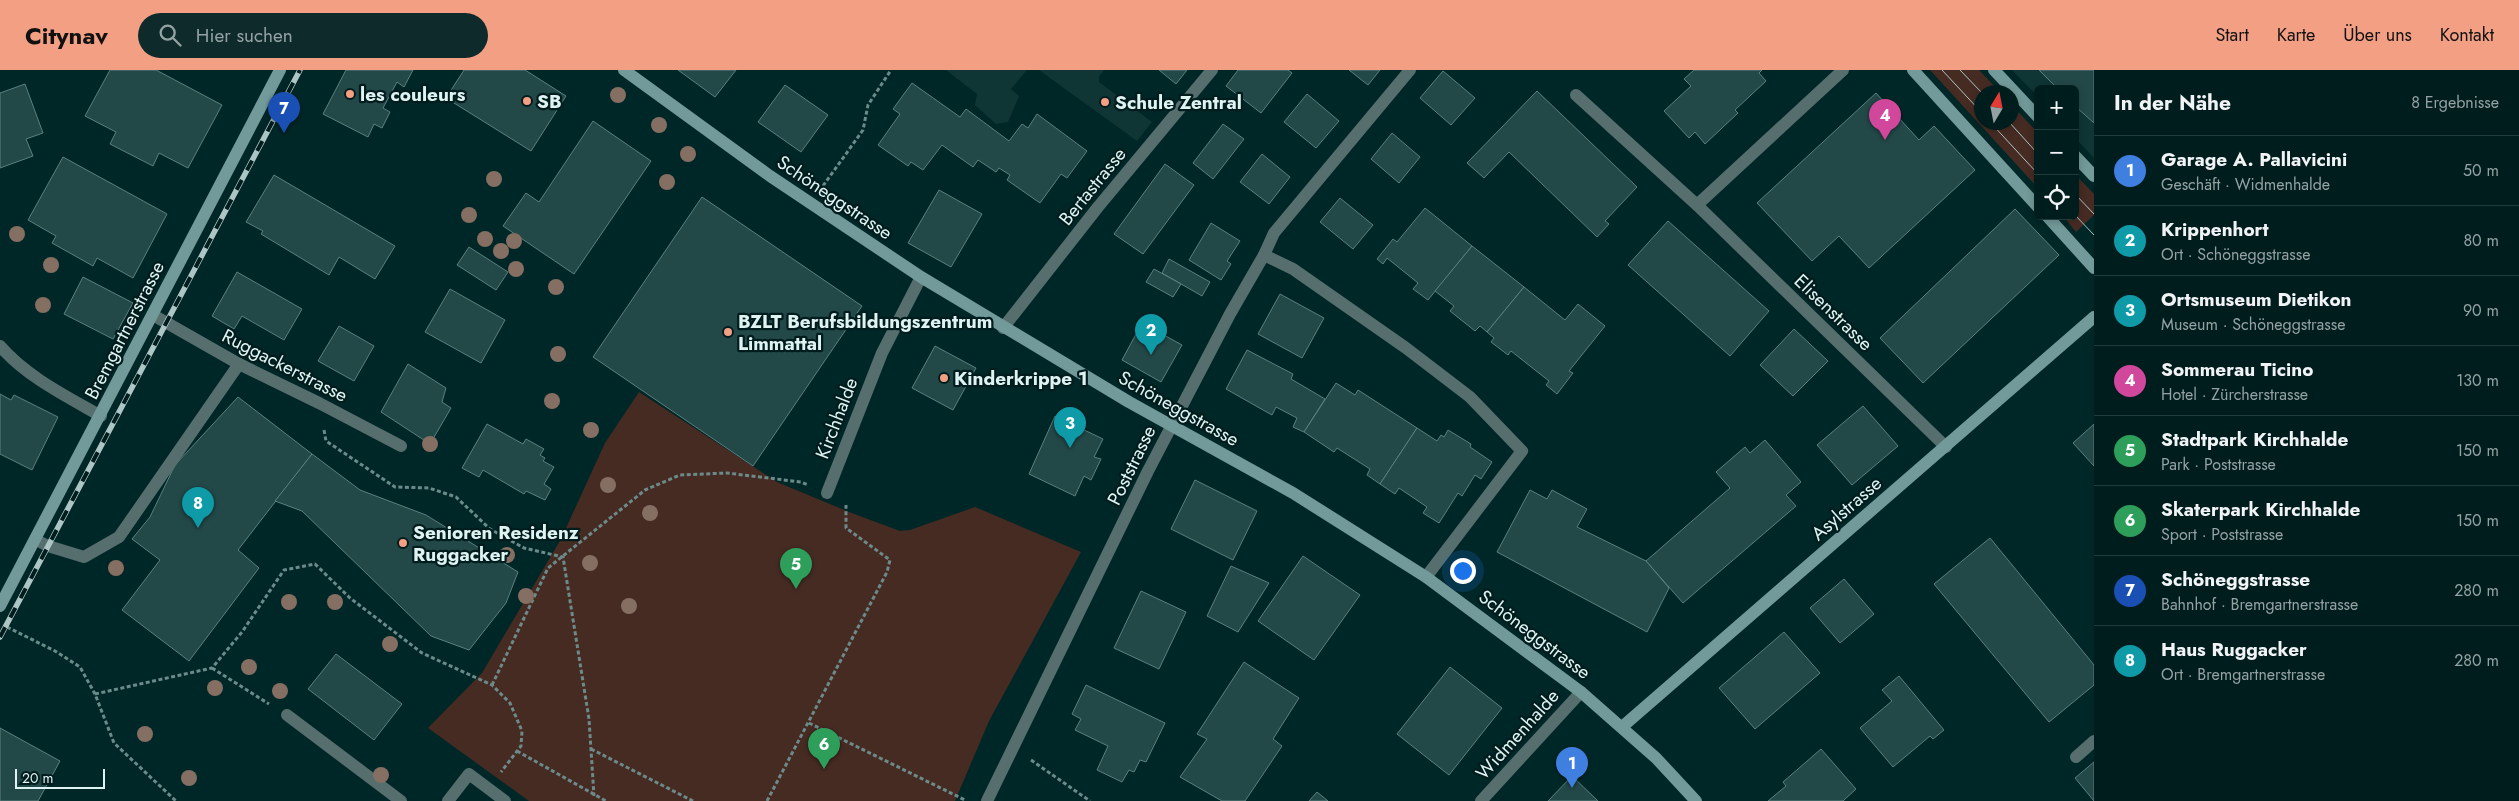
<!DOCTYPE html>
<html lang="de">
<head>
<meta charset="utf-8">
<style>
  :root { --surface:#001d1d; --page:#0e2a2a; --text:#f1f3f6; --muted:#95a2a4; --line:#223b3b; --accent:#f39f84 }
  body { margin:0; font-family:Jost,sans-serif; background:var(--page); color:var(--text) }
  .controls { position:absolute; right:15px; top:15px; display:grid; overflow:hidden; border-radius:8px; box-shadow:0 2px 8px #0003 }
  .controls button { width:45px; height:45px; display:grid; place-items:center; padding:0; border:0; border-bottom:1px solid var(--line); background:var(--surface); color:var(--text); font:25px sans-serif }
  .compass { position:absolute; left:1974px; top:15px; width:45px; height:45px; border-radius:50%; background:var(--surface); box-shadow:0 2px 8px #0003; rotate:10deg }
  .scale { position:absolute; left:15px; bottom:12px; width:90px; box-sizing:border-box; padding-left:5px; border:2px solid #dff3f3; border-top:0; font-size:14px; line-height:18px; white-space:nowrap; color:#dff3f3; -webkit-text-stroke:4px #011c1d; paint-order:stroke }
  .you { position:absolute; left:1462px; top:500px; width:18px; height:18px; margin:-12px; border:4px solid #fff; border-radius:50%; background:#1a73e8; box-shadow:0 0 0 8px #1a73e833 }
  .badge { display:grid; place-items:center; width:32px; height:32px; border-radius:50%; background:var(--accent); color:#fff; font-size:16px; font-weight:700 }
  .pin { position:absolute; translate:-50% -41px; filter:drop-shadow(0 1px 2px #0008) }
  .pin::after { content:''; position:absolute; top:26px; width:18px; height:15px; background:inherit; clip-path:polygon(0 0,100% 0,50% 100%) }
  .list { margin:0; padding:0; list-style:none }
  h2 { display:flex; justify-content:space-between; align-items:center; height:65px; margin:0; padding:0 20px; font-size:21px }
  h2 small { font-size:16px; font-weight:400; color:var(--muted) }
  .list li { display:grid; grid-template-columns:32px 1fr auto; gap:15px; align-items:center; box-sizing:border-box; height:70px; padding:0 20px; border-top:1px solid var(--line) }
  .list b { display:block; font-size:19px; white-space:nowrap }
  .list p { margin:0; font-size:16px; white-space:nowrap; color:var(--muted) }
  .list em { font-size:16px; font-style:normal; color:var(--muted) }
  .icon { flex:none; width:28px; height:28px; fill:none; stroke:currentColor; stroke-width:2; stroke-linecap:round; stroke-linejoin:round }
  .map { position:relative; flex:none; width:2094px; height:731px; overflow:hidden }
  header { display:flex; align-items:center; gap:30px; box-sizing:border-box; height:70px; padding:0 25px; background:var(--accent); color:#111 }
  header strong { font-size:24px }
  nav { display:flex; gap:28px; margin-inline-start:auto; font-size:18px }
  .search { width:350px; height:45px; background:var(--page); display:flex; align-items:center; gap:12px; box-sizing:border-box; padding:0 18px; border-radius:28px; color:var(--muted); font-size:19px }
  main { display:flex }
  aside { flex:1; background:var(--surface) }
  .map>svg:first-child { display:block }
  .built { fill:#0f3535 }
  .green { fill:#462b23 }
  .building { fill:#234848; stroke:#5a8080 }
  .lines { fill:none; stroke-linecap:round; stroke-linejoin:round }
  .path { stroke:#6c8a8a; stroke-width:3; stroke-dasharray:4 2.5; stroke-linecap:butt }
  .lane { stroke:#566e6e; stroke-width:12 }
  .street { stroke:#566e6e; stroke-width:12 }
  .secondary { stroke:#739a9a; stroke-width:12 }
  .tram { stroke:#adc5c5; stroke-width:1 }
  .rail-casing { stroke:#adc5c5; stroke-width:5.5 }
  .rail { stroke:#011c1d; stroke-width:4; stroke-dasharray:11; stroke-linecap:butt }
  .tree { fill:#856e62 }
  .poi-dot { fill:#f39f84; stroke:#011c1d; stroke-width:2 }
  .labels { text-anchor:middle; stroke-width:4.5; stroke-linejoin:round; paint-order:stroke }
  .poi-label { font-size:19px; font-weight:bold; fill:#dff3f3; stroke:#011c1d; text-anchor:start }
  .street-label { font-size:19px; fill:#dff3f3; stroke:#011c1d }
</style>
</head>
<body>
<header>
<strong>Citynav</strong>
<div class="search"><svg class="icon" aria-label="search" viewBox="0 0 24 24"><circle cx="10" cy="10" r="6"/><path d="M15 15l6 6"/></svg>Hier suchen</div>
<nav><a>Start</a><a>Karte</a><a>Über uns</a><a>Kontakt</a></nav>
</header>
<main>
<div class="map">
<svg width="2094" height="731" viewBox="0 0 2094 731">
  <rect width="100%" height="100%" fill="#002727"/>
  <!-- built -->
  <g class="built">
    <path d="M946,0H1027L1011,19L1019,26L1008,52L996,54L975,35L977,24Z"/>
    <path d="M1039,0H1104L1099,7V12L1152,52L1137,71Z"/>
    <path d="M2012,0H2094V88L2075,68V19H2038V27Z"/>
  </g>
  <!-- green -->
  <g class="green">
    <path d="M1930,0H1979L2000,22H1982V52H2012V35L2038,63V118Z"/>
    <path d="M2075,104L2094,124V145L2076,162L2063,146H2075Z"/>
    <path d="M639,322L777,412L849,442L900,461L910,460L975,437L1081,482L989,651L955,731H529L428,658L482,603L561,469L605,373Z"/>
  </g>
  <!-- building -->
  <g class="building">
    <path d="M110,0H156L222,35L188,98L159,83L153,96L110,74L116,62L85,46Z"/>
    <path d="M346,0H413L404,17L397,12L383,38L390,42L382,58L374,54L368,67L323,44Z"/>
    <path d="M464,0H525L566,26L531,81L446,28Z"/>
    <path d="M678,0H736L715,27Z"/>
    <path d="M1159,0H1187L1176,14Z"/>
    <path d="M1238,0H1288L1292,3L1261,43L1226,16Z"/>
    <path d="M1349,0H1380L1368,15Z"/>
    <path d="M1694,0H1762L1759,3L1766,11L1735,40L1738,43L1705,74L1695,62L1689,68L1664,41L1691,16L1684,9Z"/>
    <path d="M2039,0H2094V53L2075,36V19H2058Z"/>
    <path d="M1443,1L1475,28L1451,55L1420,28Z"/>
    <path d="M912,13L960,47L966,39L1009,71L1022,54L1028,58L1037,44L1087,81L1067,108L1061,104L1040,133L1007,110L1010,105L999,98L996,102L978,90L973,97L942,75L923,100L911,92L908,96L878,75L900,44L893,39Z"/>
    <path d="M25,14L43,63L26,69L33,86L0,98V23Z"/>
    <path d="M785,15L828,45L801,82L758,52Z"/>
    <path d="M1537,21L1637,117L1605,151L1609,154L1597,167L1509,82L1484,108L1467,93Z"/>
    <path d="M1876,23L1919,70L1934,56L1975,100L1869,198L1839,166L1812,191L1757,133Z"/>
    <path d="M1307,24L1339,51L1316,78L1284,52Z"/>
    <path d="M593,51L651,91L574,204L503,156L526,123L539,132Z"/>
    <path d="M1223,54L1244,69L1213,109L1193,93Z"/>
    <path d="M1392,63L1420,87L1399,113L1371,89Z"/>
    <path d="M1262,84L1290,107L1269,134L1240,112Z"/>
    <path d="M63,87L167,144L133,208L97,188L93,196L52,173L56,166L28,150Z"/>
    <path d="M1165,94L1194,115L1143,184L1114,164Z"/>
    <path d="M274,105L395,176L375,209L339,187L329,205L261,164L263,161L246,152Z"/>
    <path d="M939,120L982,144L951,197L908,173Z"/>
    <path d="M702,127L862,236L753,396L593,287Z"/>
    <path d="M1340,128L1373,155L1353,179L1320,152Z"/>
    <path d="M1425,138L1472,176L1428,230L1413,219L1418,213L1387,188L1383,194L1377,189L1393,169L1397,172Z"/>
    <path d="M2015,139L2059,185L1923,313L1880,268Z"/>
    <path d="M1668,151L1769,241L1730,286L1628,195Z"/>
    <path d="M1211,153L1240,171L1227,191L1231,194L1221,210L1189,190Z"/>
    <path d="M1472,176L1524,217L1487,262L1480,256L1475,261L1450,241L1454,236L1435,221Z"/>
    <path d="M469,177L508,202L496,220L457,195Z"/>
    <path d="M1169,189L1210,212L1202,226L1162,203Z"/>
    <path d="M1154,199L1181,214L1173,227L1146,212Z"/>
    <path d="M237,202L302,239L284,270L242,246L234,259L212,246Z"/>
    <path d="M83,207L133,233L113,269L64,244Z"/>
    <path d="M1524,217L1565,250L1578,234L1605,256L1569,301L1573,303L1557,324L1546,315L1549,311L1511,281L1508,285L1491,272L1494,268L1487,262Z"/>
    <path d="M450,219L505,250L481,293L425,262Z"/>
    <path d="M1280,224L1324,248L1302,288L1258,264Z"/>
    <path d="M1142,253L1182,275L1161,312L1122,290Z"/>
    <path d="M339,256L374,276L354,311L318,291Z"/>
    <path d="M1794,259L1828,291L1793,326L1760,295Z"/>
    <path d="M935,276L976,298L953,340L912,318Z"/>
    <path d="M1247,280L1293,304L1291,309L1325,329L1304,362L1293,357L1297,348L1276,337L1272,345L1226,319Z"/>
    <path d="M408,294L446,318L442,332L451,338L430,374L381,342Z"/>
    <path d="M1336,313L1355,325L1358,320L1417,358L1380,414L1367,405L1370,399L1337,378L1334,382L1304,362Z"/>
    <path d="M0,324L11,330L14,325L58,347L32,400L0,384Z"/>
    <path d="M238,327L312,384L238,480L259,498L189,591L122,540L160,490L132,469L150,447L175,395Z"/>
    <path d="M1863,336L1898,376L1852,415L1817,375Z"/>
    <path d="M1055,346L1103,369L1094,387L1101,389L1091,410L1084,406L1075,426L1029,404Z"/>
    <path d="M487,354L523,374L526,369L544,379L540,385L545,388L543,391L554,397L544,414L551,419L545,430L526,421L524,424L483,400L479,407L462,398Z"/>
    <path d="M2094,354V396L2073,373Z"/>
    <path d="M1417,358L1437,371L1441,365L1444,367L1448,360L1471,374L1470,377L1492,392L1481,409L1475,405L1462,426L1458,423L1439,453L1423,443L1427,437L1399,418L1395,424L1380,414Z"/>
    <path d="M1765,370L1801,412L1786,425L1796,436L1683,533L1646,491L1730,418L1716,402L1745,377L1750,383Z"/>
    <path d="M312,384L360,420L426,445L518,502L506,533L469,580L431,566L302,441L275,431Z"/>
    <path d="M1195,410L1257,441L1233,490L1171,459Z"/>
    <path d="M1530,420L1547,429L1552,420L1587,439L1577,457L1646,491L1669,518L1647,562L1497,482Z"/>
    <path d="M1990,468L2094,595V615L2049,652L1934,514Z"/>
    <path d="M1303,486L1360,525L1314,590L1258,551Z"/>
    <path d="M1231,496L1269,513L1238,562L1207,546Z"/>
    <path d="M1844,509L1874,544L1840,573L1810,538Z"/>
    <path d="M1141,521L1186,542L1159,599L1114,578Z"/>
    <path d="M1784,562L1820,603L1755,659L1719,618Z"/>
    <path d="M336,584L402,634L374,670L308,619Z"/>
    <path d="M1244,592L1299,628L1273,669L1282,676L1245,731H1222L1180,707L1207,669L1197,664Z"/>
    <path d="M1450,597L1502,638L1449,705L1397,664Z"/>
    <path d="M1899,606L1944,660L1933,669L1930,666L1893,697L1860,658L1892,631L1882,620Z"/>
    <path d="M1086,615L1165,653L1146,692L1140,690L1134,702L1129,700L1122,712L1097,700L1108,676L1075,660L1081,649L1072,644Z"/>
    <path d="M0,658L60,691L38,731H0Z"/>
    <path d="M1821,679L1856,719L1843,731H1768L1786,716L1783,712Z"/>
    <path d="M2094,692V731L2075,708Z"/>
    <path d="M1572,706L1598,731H1548Z"/>
    <path d="M1317,722L1328,731H1309Z"/>
  </g>
  <g class="lines">
    <!-- path -->
    <g class="path">
      <path d="M823,116L863,60L868,35L891,0"/>
      <path d="M324,360L326,371L395,417L429,418L456,427L490,459L524,478L563,487L589,649L594,726"/>
      <path d="M7,557L55,581L80,597L95,624L114,673L176,731"/>
      <path d="M212,598L269,634"/>
      <path d="M492,615L548,498L645,420L680,405L727,403L801,412L808,415"/>
      <path d="M95,624L212,598L242,562L284,500L315,494L350,528L422,583L492,615L510,633L522,661L521,676L501,702"/>
      <path d="M809,653L965,730"/>
      <path d="M591,679L693,731"/>
      <path d="M517,681L606,731"/>
      <path d="M1031,690L1090,731"/>
      <path d="M767,731L887,502L890,490L846,458V435"/>
    </g>
    <!-- lane -->
    <g class="lane">
      <path d="M1264,185L1293,199L1406,278L1470,327L1522,381L1426,507"/>
      <path d="M153,245L239,294L319,333L401,376"/>
      <path d="M0,276C27,307 66,326 101,346"/>
      <path d="M827,423L882,283L921,207"/>
      <path d="M36,470L48,476L84,487L119,467L239,294"/>
      <path d="M287,645L401,731"/>
      <path d="M448,731L469,704L505,731"/>
    </g>
    <!-- street -->
    <g class="street">
      <path d="M1576,25L1697,135L1946,377"/>
      <path d="M1697,135L1843,0"/>
      <path d="M1003,258L1098,137L1212,0"/>
      <path d="M2076,687L2094,671"/>
      <path d="M987,731L1148,401L1230,244L1264,185L1274,163L1410,0"/>
      <path d="M1481,731L1581,622"/>
    </g>
    <!-- secondary -->
    <g class="secondary">
      <path d="M624,0L770,106L921,207L1129,332L1293,423L1426,507L1581,622L1656,688L1696,731"/>
      <path d="M1913,0L2038,137"/>
      <path d="M1994,0L2038,47"/>
      <path d="M2075,86L2094,106"/>
      <path d="M2047,146L2094,198"/>
      <path d="M0,536L280,0"/>
      <path d="M1622,657L2094,247"/>
    </g>
    <!-- tram -->
    <g class="tram">
      <path d="M1942,0L1982,43"/>
      <path d="M1960,0L1982,23"/>
      <path d="M1990,52L2038,104"/>
      <path d="M2009,52L2038,84"/>
      <path d="M2075,124L2094,144"/>
      <path d="M2075,145L2094,165"/>
    </g>
    <defs>
      <path id="rail" d="M0,567L300,0"/>
    </defs>
    <!-- rail casing -->
    <use href="#rail" class="rail-casing"/>
    <!-- rail -->
    <use href="#rail" class="rail"/>
  </g>
  <!-- trees -->
  <g class="tree">
    <circle cx="618" cy="25" r="8"/>
    <circle cx="659" cy="55" r="8"/>
    <circle cx="688" cy="84" r="8"/>
    <circle cx="494" cy="109" r="8"/>
    <circle cx="667" cy="112" r="8"/>
    <circle cx="469" cy="145" r="8"/>
    <circle cx="17" cy="164" r="8"/>
    <circle cx="485" cy="169" r="8"/>
    <circle cx="514" cy="171" r="8"/>
    <circle cx="501" cy="181" r="8"/>
    <circle cx="51" cy="195" r="8"/>
    <circle cx="516" cy="199" r="8"/>
    <circle cx="556" cy="217" r="8"/>
    <circle cx="43" cy="235" r="8"/>
    <circle cx="558" cy="284" r="8"/>
    <circle cx="552" cy="331" r="8"/>
    <circle cx="591" cy="360" r="8"/>
    <circle cx="430" cy="374" r="8"/>
    <circle cx="608" cy="415" r="8"/>
    <circle cx="650" cy="443" r="8"/>
    <circle cx="507" cy="485" r="8"/>
    <circle cx="590" cy="493" r="8"/>
    <circle cx="116" cy="498" r="8"/>
    <circle cx="526" cy="526" r="8"/>
    <circle cx="289" cy="532" r="8"/>
    <circle cx="335" cy="532" r="8"/>
    <circle cx="629" cy="536" r="8"/>
    <circle cx="390" cy="574" r="8"/>
    <circle cx="249" cy="597" r="8"/>
    <circle cx="215" cy="618" r="8"/>
    <circle cx="280" cy="621" r="8"/>
    <circle cx="145" cy="664" r="8"/>
    <circle cx="381" cy="705" r="8"/>
    <circle cx="189" cy="708" r="8"/>
  </g>
  <!-- markers -->
  <g class="poi-dot">
    <circle cx="350" cy="24" r="5"/>
    <circle cx="527" cy="31" r="5"/>
    <circle cx="1105" cy="32" r="5"/>
    <circle cx="728" cy="262" r="5"/>
    <circle cx="944" cy="308" r="5"/>
    <circle cx="403" cy="473" r="5"/>
  </g>
  <g class="labels">
    <!-- poi labels -->
    <g class="poi-label">
      <text x="360" y="31">les couleurs</text>
      <text x="537" y="38">SB</text>
      <text x="1115" y="39">Schule Zentral</text>
      <text x="738" y="258">BZLT Berufsbildungszentrum<tspan x="738" dy="22">Limmattal</tspan></text>
      <text x="954" y="315">Kinderkrippe 1</text>
      <text x="413" y="469">Senioren Residenz<tspan x="413" dy="22">Ruggacker</tspan></text>
    </g>
    <!-- street labels -->
    <g class="street-label">
      <text transform="translate(1092 116) rotate(-51)" y="7">Bertastrasse</text>
      <text transform="translate(835 127) rotate(34)" y="7">Schöneggstrasse</text>
      <text transform="translate(1834 242) rotate(44)" y="7">Elisenstrasse</text>
      <text transform="translate(124 260) rotate(-63)" y="7">Bremgartnerstrasse</text>
      <text transform="translate(285 295) rotate(27)" y="7">Ruggackerstrasse</text>
      <text transform="translate(1179 338) rotate(29)" y="7">Schöneggstrasse</text>
      <text transform="translate(836 348) rotate(-69)" y="7">Kirchhalde</text>
      <text transform="translate(1131 395) rotate(-64)" y="7">Poststrasse</text>
      <text transform="translate(1846 438) rotate(-41)" y="7">Asylstrasse</text>
      <text transform="translate(1535 564) rotate(37)" y="7">Schöneggstrasse</text>
      <text transform="translate(1517 664) rotate(-48)" y="7">Widmenhalde</text>
    </g>
  </g>
</svg>
<div class="controls">
<button>+</button>
<button>−</button>
<button><svg class="icon" aria-label="locate" viewBox="0 0 24 24"><circle cx="12" cy="12" r="6"/><path d="M12 2v4M12 18v4M2 12h4M18 12h4"/></svg></button>
</div>
<svg class="compass" viewBox="-18 -18 36 36"><path d="M0-13l5 13h-10z" fill="#e53935"/><path d="M0 13l5-13h-10z" fill="#95a2a4"/></svg>
<div class="scale">20 m</div>
<div class="you"></div>
<div class="pin badge" style="left:1572px;top:718px;background:#3f7fe0">1</div>
<div class="pin badge" style="left:1151px;top:285px;background:#0f9aa8">2</div>
<div class="pin badge" style="left:1070px;top:378px;background:#0f9aa8">3</div>
<div class="pin badge" style="left:1885px;top:70px;background:#d1479c">4</div>
<div class="pin badge" style="left:796px;top:519px;background:#2e9e5b">5</div>
<div class="pin badge" style="left:824px;top:699px;background:#2e9e5b">6</div>
<div class="pin badge" style="left:284px;top:63px;background:#1a4fb4">7</div>
<div class="pin badge" style="left:198px;top:458px;background:#0f9aa8">8</div>
</div>
<aside>
<h2>In der Nähe<small>8 Ergebnisse</small></h2>
<ul class="list">
<li><span class="badge" style="background:#3f7fe0">1</span><div><b>Garage A. Pallavicini</b><p>Geschäft · Widmenhalde</p></div><em>50 m</em></li>
<li><span class="badge" style="background:#0f9aa8">2</span><div><b>Krippenhort</b><p>Ort · Schöneggstrasse</p></div><em>80 m</em></li>
<li><span class="badge" style="background:#0f9aa8">3</span><div><b>Ortsmuseum Dietikon</b><p>Museum · Schöneggstrasse</p></div><em>90 m</em></li>
<li><span class="badge" style="background:#d1479c">4</span><div><b>Sommerau Ticino</b><p>Hotel · Zürcherstrasse</p></div><em>130 m</em></li>
<li><span class="badge" style="background:#2e9e5b">5</span><div><b>Stadtpark Kirchhalde</b><p>Park · Poststrasse</p></div><em>150 m</em></li>
<li><span class="badge" style="background:#2e9e5b">6</span><div><b>Skaterpark Kirchhalde</b><p>Sport · Poststrasse</p></div><em>150 m</em></li>
<li><span class="badge" style="background:#1a4fb4">7</span><div><b>Schöneggstrasse</b><p>Bahnhof · Bremgartnerstrasse</p></div><em>280 m</em></li>
<li><span class="badge" style="background:#0f9aa8">8</span><div><b>Haus Ruggacker</b><p>Ort · Bremgartnerstrasse</p></div><em>280 m</em></li>
</ul>
</aside>
</main>
</body>
</html>
